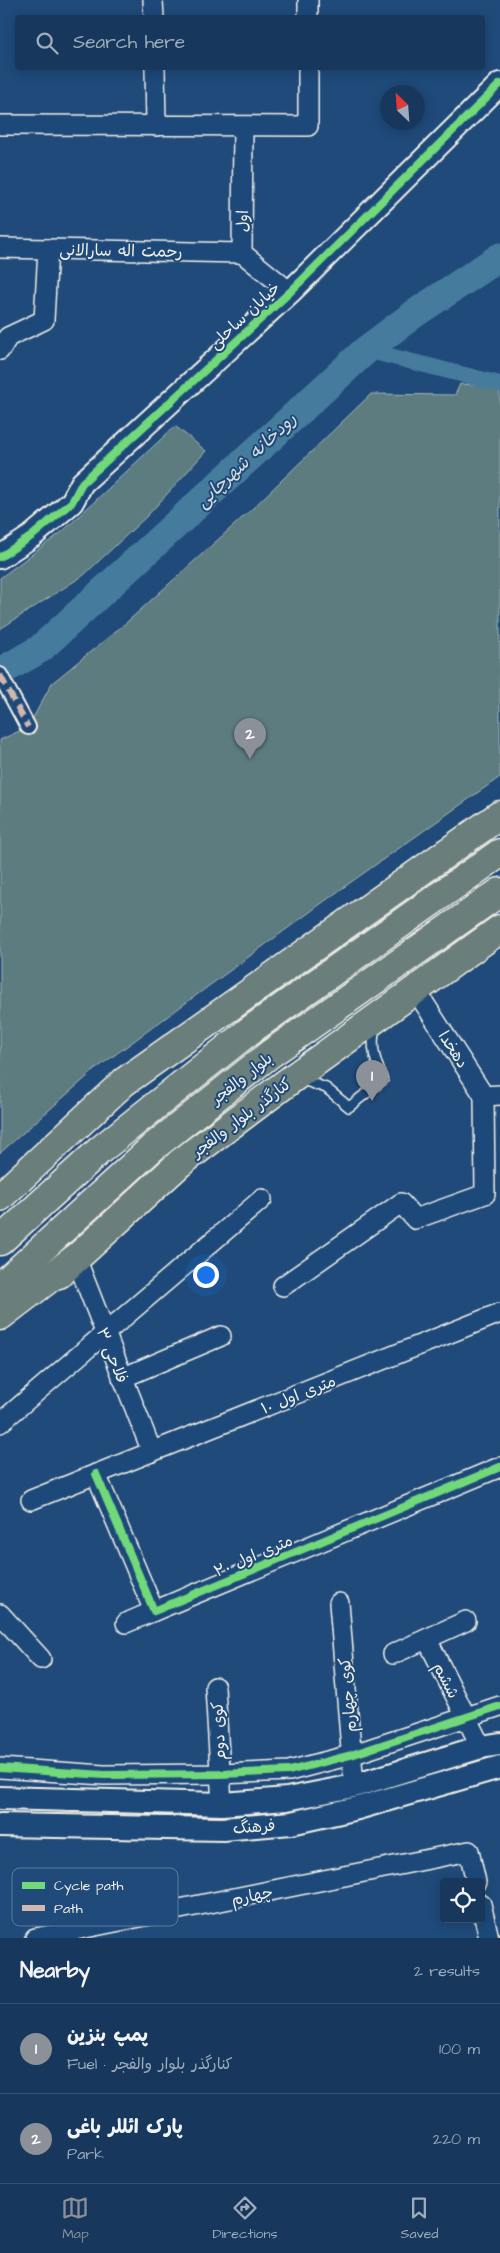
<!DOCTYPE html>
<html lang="en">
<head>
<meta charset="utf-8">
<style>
  :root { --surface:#17385c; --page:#244365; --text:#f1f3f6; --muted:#9eacbb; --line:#365272; --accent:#8c9099 }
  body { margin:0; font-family:"Architects Daughter","Playpen Sans Arabic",sans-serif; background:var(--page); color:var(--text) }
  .controls { position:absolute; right:15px; bottom:15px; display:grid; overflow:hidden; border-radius:5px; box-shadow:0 2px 12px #0003 }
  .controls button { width:45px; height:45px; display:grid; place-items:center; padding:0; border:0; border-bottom:1px solid var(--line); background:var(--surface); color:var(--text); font:25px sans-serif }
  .compass { position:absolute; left:380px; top:85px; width:45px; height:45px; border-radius:50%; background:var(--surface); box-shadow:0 2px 12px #0003; rotate:335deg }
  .you { position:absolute; left:205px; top:1274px; width:18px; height:18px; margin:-12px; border:4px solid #fff; border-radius:50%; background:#1a73e8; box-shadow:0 0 0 8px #1a73e833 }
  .badge { display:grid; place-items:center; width:32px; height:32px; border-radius:50%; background:var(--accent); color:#fff; font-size:16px; font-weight:700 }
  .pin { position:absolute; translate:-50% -41px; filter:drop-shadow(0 1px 2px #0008) }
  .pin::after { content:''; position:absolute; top:26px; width:18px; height:15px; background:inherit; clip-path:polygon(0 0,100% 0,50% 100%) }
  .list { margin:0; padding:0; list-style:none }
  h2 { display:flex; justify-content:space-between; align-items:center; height:65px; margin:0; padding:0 20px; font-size:21px }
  h2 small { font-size:16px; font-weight:400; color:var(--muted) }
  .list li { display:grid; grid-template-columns:32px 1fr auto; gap:15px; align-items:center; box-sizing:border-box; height:90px; padding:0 20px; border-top:1px solid var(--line) }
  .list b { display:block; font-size:19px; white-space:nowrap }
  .list p { margin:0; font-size:16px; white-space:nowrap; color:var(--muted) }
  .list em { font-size:16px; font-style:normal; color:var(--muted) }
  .icon { flex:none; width:28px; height:28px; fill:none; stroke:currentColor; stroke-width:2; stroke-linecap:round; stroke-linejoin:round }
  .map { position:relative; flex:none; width:500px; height:1938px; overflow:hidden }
  .search { position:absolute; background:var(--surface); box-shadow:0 2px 12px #0003; left:15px; right:15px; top:15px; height:55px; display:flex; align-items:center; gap:12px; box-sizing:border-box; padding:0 18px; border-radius:5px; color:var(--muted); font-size:19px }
  .sheet { height:245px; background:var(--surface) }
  nav { display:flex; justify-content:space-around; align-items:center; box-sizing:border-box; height:70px; border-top:1px solid var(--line); background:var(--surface); font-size:14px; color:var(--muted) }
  nav a { display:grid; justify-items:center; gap:2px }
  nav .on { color:var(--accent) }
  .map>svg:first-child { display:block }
  .green { fill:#5c7c80; stroke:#a8b6b4 }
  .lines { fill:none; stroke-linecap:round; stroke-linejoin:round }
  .canal { stroke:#447c9e; stroke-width:16 }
  .river { stroke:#447c9e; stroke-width:29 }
  .service-casing { stroke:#f4f1e8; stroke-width:12 }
  .pedestrian-casing { stroke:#f4f1e8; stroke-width:18 }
  .minor-casing { stroke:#f4f1e8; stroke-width:22 }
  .tertiary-casing { stroke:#f4f1e8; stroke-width:26 }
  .primary-casing { stroke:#f4f1e8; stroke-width:31 }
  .trunk-casing { stroke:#f4f1e8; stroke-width:31 }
  .service { stroke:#1f4a7a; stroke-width:9 }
  .pedestrian { stroke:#1f4a7a; stroke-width:14 }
  .minor { stroke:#1f4a7a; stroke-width:19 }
  .tertiary { stroke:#1f4a7a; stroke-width:22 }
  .primary { stroke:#6b7f7c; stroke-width:28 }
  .trunk { stroke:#6b7f7c; stroke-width:28 }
  .quiet { stroke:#d1b7ad; stroke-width:6; stroke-dasharray:12 6; stroke-linecap:butt }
  .cycleway-casing { stroke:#1f4a7a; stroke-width:11 }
  .cycleway { stroke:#71d979; stroke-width:8 }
  .labels { text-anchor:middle; stroke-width:4; stroke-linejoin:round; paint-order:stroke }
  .street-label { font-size:16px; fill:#f4f1e8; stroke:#1f4a7a }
  .water-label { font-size:18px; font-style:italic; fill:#dadfdd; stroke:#1f4a7a }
  .key { fill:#1f4a7a; stroke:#5f7c9b; stroke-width:1 }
  .key-label { font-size:14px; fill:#f4f1e8 }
</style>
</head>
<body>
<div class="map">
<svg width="500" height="1938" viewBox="0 0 500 1938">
  <rect width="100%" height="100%" fill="#1f4a7a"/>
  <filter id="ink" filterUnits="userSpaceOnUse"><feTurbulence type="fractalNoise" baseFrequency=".02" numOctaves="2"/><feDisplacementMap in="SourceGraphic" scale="10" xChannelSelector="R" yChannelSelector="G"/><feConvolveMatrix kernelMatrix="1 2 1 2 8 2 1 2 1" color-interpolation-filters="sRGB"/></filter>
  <g filter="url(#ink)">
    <!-- green -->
    <g class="green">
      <path d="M460,384L500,387V777L344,887L97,1068L0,1153V740L28,727L52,683L127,622L253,508L371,394L455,395Z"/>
      <path d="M175,426L206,451L148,515L84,575L0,629V578L63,531Z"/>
    </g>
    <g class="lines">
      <!-- canal -->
      <path class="canal" d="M366,350L500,384"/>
      <!-- river -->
      <path class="river" d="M0,672L40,649L366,350L414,314L500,257"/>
      <defs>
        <path id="service" d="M300,1079L326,1088L349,1107L383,1080C376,1062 370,1048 375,1028"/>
        <path id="pedestrian" d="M0,675L28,727"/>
        <g id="minor">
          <path d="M153,0L154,18"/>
          <path d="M308,18V0"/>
          <path d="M155,68L156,126"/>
          <path d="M0,125L308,126V68"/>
          <path d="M243,127L242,253L290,292"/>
          <path d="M0,248L242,253"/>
          <path d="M0,350L8,337L44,320L48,249"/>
          <path d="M415,989L484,1096L500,1095"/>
          <path d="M76,1258L152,1452"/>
          <path d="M283,1286L401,1203L415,1219L485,1194L484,1096"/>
          <path d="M122,1378L221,1336"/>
          <path d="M0,1423L262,1199"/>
          <path d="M96,1474L154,1611L500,1467"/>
          <path d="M31,1500L500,1313"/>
          <path d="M339,1603L354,1786"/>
          <path d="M0,1614L41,1659"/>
          <path d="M126,1623L154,1611"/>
          <path d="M427,1639L481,1747"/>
          <path d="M393,1654L466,1621"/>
          <path d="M215,1687L222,1804"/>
          <path d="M0,1768L104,1775L220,1774L289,1771L351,1755L500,1706"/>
          <path d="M481,1904L489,1938"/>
          <path d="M35,1938L469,1851L476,1882"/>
        </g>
        <g id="tertiary">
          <path d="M0,557L32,536L72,502L82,483L290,292L500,84"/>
          <path d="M0,1798L222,1804L287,1799L354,1786L481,1747L500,1744"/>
          <path d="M0,1825L223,1829L291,1823L358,1808L500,1767"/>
        </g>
        <g id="primary">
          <path d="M0,1197L124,1082L500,815"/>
          <path d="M59,1274L180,1163L293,1078L500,929"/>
        </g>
        <g id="trunk">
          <path d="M0,1241L100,1150L249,1031L500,853"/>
          <path d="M0,1287L152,1148L270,1054L500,892"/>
          <path d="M0,1316L76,1258"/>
        </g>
      </defs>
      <!-- service casing -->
      <use href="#service" class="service-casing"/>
      <!-- pedestrian casing -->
      <use href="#pedestrian" class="pedestrian-casing"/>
      <!-- minor casing -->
      <use href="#minor" class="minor-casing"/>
      <!-- tertiary casing -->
      <use href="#tertiary" class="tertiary-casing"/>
      <!-- primary casing -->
      <use href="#primary" class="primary-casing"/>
      <!-- trunk casing -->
      <use href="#trunk" class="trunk-casing"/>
      <!-- service -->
      <use href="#service" class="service"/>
      <!-- pedestrian -->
      <use href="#pedestrian" class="pedestrian"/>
      <!-- minor -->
      <use href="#minor" class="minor"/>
      <!-- tertiary -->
      <use href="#tertiary" class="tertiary"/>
      <!-- primary -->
      <use href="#primary" class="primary"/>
      <!-- trunk -->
      <use href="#trunk" class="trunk"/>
      <!-- quiet -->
      <path class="quiet" d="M0,675L28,727"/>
      <defs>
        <g id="cycleway">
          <path d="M0,557L32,536L72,502L82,483L290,292L500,84"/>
          <path d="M96,1474L154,1611L500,1467"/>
          <path d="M0,1768L104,1775L220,1774L289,1771L351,1755L500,1706"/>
        </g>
      </defs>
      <!-- cycleway casing -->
      <use href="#cycleway" class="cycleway-casing"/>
      <!-- cycleway -->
      <use href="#cycleway" class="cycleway"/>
    </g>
  </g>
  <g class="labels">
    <!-- street labels -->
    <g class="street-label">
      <text transform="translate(242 221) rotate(-89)" y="6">اول</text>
      <text transform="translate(121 250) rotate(1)" y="6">رحمت اله سارالانی</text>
      <text transform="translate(244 315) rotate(-43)" y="6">خیابان ساحلی</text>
      <text transform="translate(454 1049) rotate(57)" y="6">دهخدا</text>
      <text transform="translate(241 1078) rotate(-38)" y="6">بلوار والفجر</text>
      <text transform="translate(241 1117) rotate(-37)" y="6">کنارگذر بلوار والفجر</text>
      <text transform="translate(113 1355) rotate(68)" y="6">فلاحی ۳</text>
      <text transform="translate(298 1394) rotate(-22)" y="6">۱۰ متری اول</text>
      <text transform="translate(253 1555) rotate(-23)" y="6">۲۰ متری اول</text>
      <text transform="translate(447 1680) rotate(63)" y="6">ششم</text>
      <text transform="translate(347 1695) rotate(-95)" y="6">کوی چهارم</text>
      <text transform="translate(218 1731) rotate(-93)" y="6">کوی دوم</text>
      <text transform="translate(254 1826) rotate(-4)" y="6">فرهنگ</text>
      <text transform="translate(252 1895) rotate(-11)" y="6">چهارم</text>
    </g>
    <!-- water labels -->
    <g class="water-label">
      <text transform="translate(246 460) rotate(-43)" y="6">رودخانه شهرچایی</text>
    </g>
  </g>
  <!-- legend -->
  <rect x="12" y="1868" width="166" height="58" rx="8" class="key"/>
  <rect x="22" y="1882" width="23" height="7" fill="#71d979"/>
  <rect x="22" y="1905" width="23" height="6" fill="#d1b7ad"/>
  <g class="key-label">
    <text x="54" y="1890">Cycle path</text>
    <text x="54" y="1913">Path</text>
  </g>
</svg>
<div class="controls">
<button><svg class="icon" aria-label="locate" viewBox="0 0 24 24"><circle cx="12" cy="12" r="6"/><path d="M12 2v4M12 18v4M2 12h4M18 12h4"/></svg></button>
</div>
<svg class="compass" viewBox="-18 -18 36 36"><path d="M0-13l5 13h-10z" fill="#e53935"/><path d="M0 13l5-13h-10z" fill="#9eacbb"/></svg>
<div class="you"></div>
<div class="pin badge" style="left:372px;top:1101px">1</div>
<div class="pin badge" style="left:250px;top:759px">2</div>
<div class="search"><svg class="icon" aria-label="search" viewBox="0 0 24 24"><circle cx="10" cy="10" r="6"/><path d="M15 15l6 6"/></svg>Search here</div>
</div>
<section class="sheet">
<h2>Nearby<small>2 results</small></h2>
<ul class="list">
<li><span class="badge">1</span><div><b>پمپ بنزین</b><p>Fuel · کنارگذر بلوار والفجر</p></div><em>100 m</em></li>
<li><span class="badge">2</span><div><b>پارک ائللر باغی</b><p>Park</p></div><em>220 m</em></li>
</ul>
</section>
<nav>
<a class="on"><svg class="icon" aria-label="map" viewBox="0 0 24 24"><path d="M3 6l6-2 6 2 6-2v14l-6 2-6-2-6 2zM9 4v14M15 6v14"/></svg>Map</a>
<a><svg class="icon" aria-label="directions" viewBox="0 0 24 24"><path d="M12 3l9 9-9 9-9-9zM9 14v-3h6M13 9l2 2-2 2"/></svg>Directions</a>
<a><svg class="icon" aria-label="saved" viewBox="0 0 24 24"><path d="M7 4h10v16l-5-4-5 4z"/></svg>Saved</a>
</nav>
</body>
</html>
